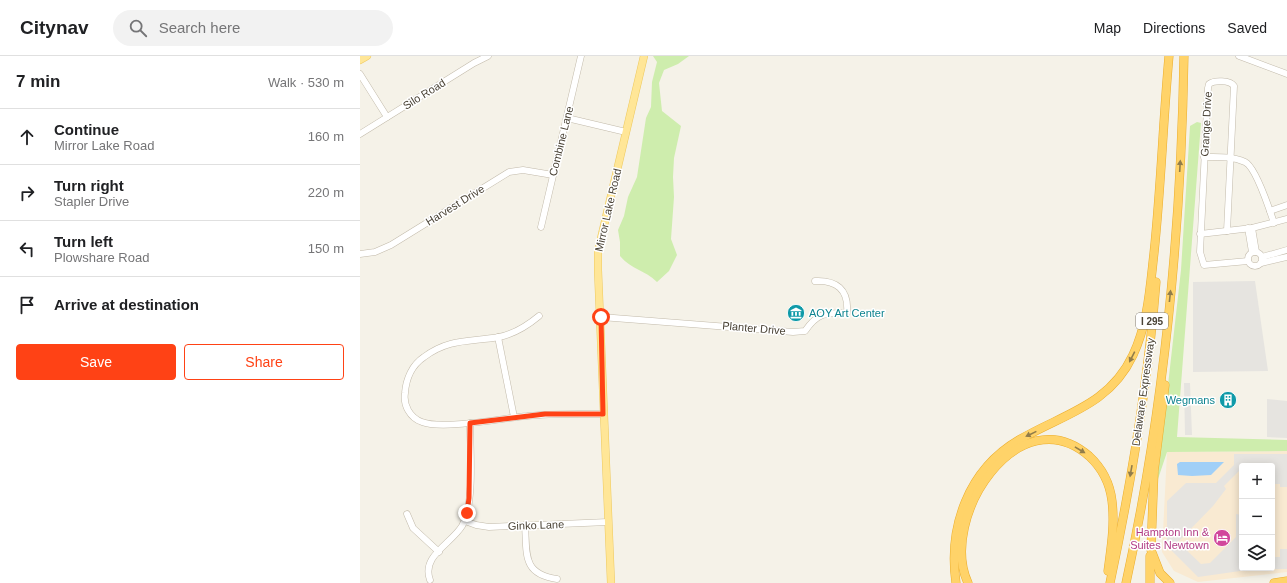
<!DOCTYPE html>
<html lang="en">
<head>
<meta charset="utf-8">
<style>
  :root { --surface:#fff; --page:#f2f2f2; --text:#202124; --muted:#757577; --line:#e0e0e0; --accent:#ff4215 }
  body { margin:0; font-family:Arial,sans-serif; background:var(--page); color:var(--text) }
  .controls { position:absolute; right:12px; bottom:12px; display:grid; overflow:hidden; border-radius:4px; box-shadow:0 2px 10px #0003 }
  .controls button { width:36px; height:36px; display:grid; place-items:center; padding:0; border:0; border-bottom:1px solid var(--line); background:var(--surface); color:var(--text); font:20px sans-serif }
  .stop { position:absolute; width:12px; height:12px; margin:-9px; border:3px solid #ff4215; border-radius:50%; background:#fff }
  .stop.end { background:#ff4215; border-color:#fff; box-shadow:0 1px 4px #0008 }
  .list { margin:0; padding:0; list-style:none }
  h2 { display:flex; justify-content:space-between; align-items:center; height:52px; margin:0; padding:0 16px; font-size:17px }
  h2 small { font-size:13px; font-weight:400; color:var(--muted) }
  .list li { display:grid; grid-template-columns:26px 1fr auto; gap:12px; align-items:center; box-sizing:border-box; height:56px; padding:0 16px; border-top:1px solid var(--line) }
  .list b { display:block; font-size:15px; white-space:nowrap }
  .list p { margin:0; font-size:13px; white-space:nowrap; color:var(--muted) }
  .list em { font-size:13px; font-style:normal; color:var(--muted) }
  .actions { display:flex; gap:8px; padding:12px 16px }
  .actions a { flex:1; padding:9px 0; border:1px solid var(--accent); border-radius:4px; text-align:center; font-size:14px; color:var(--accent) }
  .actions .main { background:var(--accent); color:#fff }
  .icon { flex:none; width:22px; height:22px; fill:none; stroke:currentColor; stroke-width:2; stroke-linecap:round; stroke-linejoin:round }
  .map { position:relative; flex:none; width:927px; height:527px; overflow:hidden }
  header { display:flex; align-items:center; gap:24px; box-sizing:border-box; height:56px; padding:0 20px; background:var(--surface); border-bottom:1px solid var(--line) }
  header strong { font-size:19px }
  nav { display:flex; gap:22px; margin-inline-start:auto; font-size:14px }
  .search { width:280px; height:36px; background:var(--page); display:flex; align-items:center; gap:10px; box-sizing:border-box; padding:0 14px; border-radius:22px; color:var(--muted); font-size:15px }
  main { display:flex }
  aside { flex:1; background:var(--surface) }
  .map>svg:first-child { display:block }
  .commercial { fill:#f9ead2; fill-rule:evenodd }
  .green { fill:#ceedad }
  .parking { fill:#e6e4e0 }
  .water { fill:#a0cff7 }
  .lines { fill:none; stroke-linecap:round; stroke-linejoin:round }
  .minor-casing { stroke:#c2baaa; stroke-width:7 }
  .major-casing { stroke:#eec95d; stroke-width:8 }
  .highway-casing { stroke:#ebad2c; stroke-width:9 }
  .minor { stroke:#fff; stroke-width:6 }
  .major { stroke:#ffe697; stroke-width:7 }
  .highway { stroke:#ffd369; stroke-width:8 }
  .oneway { fill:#927d4a }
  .route { stroke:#ff4215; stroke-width:5 }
  .labels { text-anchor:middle; stroke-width:3; stroke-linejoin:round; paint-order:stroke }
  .shield { fill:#fff; stroke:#807b72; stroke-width:1 }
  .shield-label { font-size:10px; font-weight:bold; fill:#4a4336 }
  .street-label { font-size:11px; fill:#4a4336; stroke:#fff }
  .culture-label { font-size:11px; fill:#0d838f; stroke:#fff; text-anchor:start }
  .hotel-label { font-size:11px; fill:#b23c85; stroke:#fff; text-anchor:end }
</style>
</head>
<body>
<header>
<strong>Citynav</strong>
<div class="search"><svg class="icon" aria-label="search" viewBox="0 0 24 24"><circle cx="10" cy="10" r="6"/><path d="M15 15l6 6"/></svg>Search here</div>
<nav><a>Map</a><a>Directions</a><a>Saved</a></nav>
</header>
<main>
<aside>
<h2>7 min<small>Walk · 530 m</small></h2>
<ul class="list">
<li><svg class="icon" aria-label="ahead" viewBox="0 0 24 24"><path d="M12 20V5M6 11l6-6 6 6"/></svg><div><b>Continue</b><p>Mirror Lake Road</p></div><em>160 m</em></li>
<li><svg class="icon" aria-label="right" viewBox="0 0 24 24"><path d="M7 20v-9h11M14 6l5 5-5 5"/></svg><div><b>Turn right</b><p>Stapler Drive</p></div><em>220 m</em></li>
<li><svg class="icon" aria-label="left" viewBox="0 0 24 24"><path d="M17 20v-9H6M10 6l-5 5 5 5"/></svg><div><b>Turn left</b><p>Plowshare Road</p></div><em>150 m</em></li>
<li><svg class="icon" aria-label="arrive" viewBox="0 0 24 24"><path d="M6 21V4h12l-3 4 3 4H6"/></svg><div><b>Arrive at destination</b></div></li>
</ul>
<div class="actions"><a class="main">Save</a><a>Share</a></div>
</aside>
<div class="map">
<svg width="927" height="527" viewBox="0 0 927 527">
  <rect width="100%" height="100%" fill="#f5f2e8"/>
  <!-- commercial -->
  <path class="commercial" d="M927,395V516L838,526L814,515L802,496L807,396ZM882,410H912V512H882Z"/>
  <!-- green -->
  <g class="green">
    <path d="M293,0H329L318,8L304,14L299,27L302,55L321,70L314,102L313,121L314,141L311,183L317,199L309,215L297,226C285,214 272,214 260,200V186L258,174L264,160L268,141L277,121L286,62L291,51L292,26L297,6Z"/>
    <path d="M837,66L841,67L817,381L927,384V395L807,396L797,426L821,214L830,70Z"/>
  </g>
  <!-- parking -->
  <g class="parking">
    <path d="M895,225L908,315L833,316V226Z"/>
    <path d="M824,327H830L832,379H825Z"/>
    <path d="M907,343L927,345V382L907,381Z"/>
    <path d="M874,398H927V431H920V428H912V410L909,409L882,410V412L864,430L866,433L853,450L818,486L841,508L850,507L876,481V458L882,459V512H912V501H920V493H927V513H894L838,521L807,490V445L826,427H856L874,409Z"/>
  </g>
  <!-- water -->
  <path class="water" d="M820,406H864L851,419L832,420L818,419L817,408Z"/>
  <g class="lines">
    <defs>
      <g id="minor">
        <path d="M879,0L927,18"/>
        <path d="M0,18L27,61"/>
        <path d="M207,62L266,76"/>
        <path d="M0,78L114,7L128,0"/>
        <path d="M844,101C858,101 872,100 885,106C896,111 910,155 914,167"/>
        <path d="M910,155L927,149"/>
        <path d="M181,171L221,0"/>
        <path d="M888,172L892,196"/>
        <path d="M892,172L896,196"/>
        <path d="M867,175L874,30C870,24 854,24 849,28L848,32L840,196L844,209L888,205"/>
        <path d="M840,178L892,172L927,163"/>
        <circle cx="895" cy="203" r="7"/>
        <path d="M0,198L15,196L31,189L149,116L163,114L193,119"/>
        <path d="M902,201L927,194"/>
        <path d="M901,207L927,201"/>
        <path d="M179,260C167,270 154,278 139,281C111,286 89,282 64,301C52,309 46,323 45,337C43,349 50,362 62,366C82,374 144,362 167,360C192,357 218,358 243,358"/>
        <path d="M241,261L433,276L445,275C458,256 466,257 487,257C489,233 476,224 455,225"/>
        <path d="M138,281L154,361"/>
        <path d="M47,458L53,472L79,496"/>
        <path d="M105,465L116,469L129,471L248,466"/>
        <path d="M165,469C167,498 162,518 197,523"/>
        <path d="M70,524C61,500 91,488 102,470C115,447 110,393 110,367"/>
      </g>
      <g id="major">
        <path d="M0,4L7,0"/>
        <path d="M251,527L238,214V195L284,0"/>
      </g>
      <g id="highway">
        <path d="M805,329L794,415L791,494L800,517L810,527"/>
        <path d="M596,527C588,471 608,414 659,384C703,358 749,350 773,299C788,267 790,232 794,197C801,131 803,66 809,0"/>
        <path d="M608,527C578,462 659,339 729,400C742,412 750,428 752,445C755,469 751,492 748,515"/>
        <path d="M750,527C771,428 788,327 796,226"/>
        <path d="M766,527C804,354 821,177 824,0"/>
        <path d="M790,527V500"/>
        <path d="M914,527L927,525"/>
      </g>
    </defs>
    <!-- minor casing -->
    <use href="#minor" class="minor-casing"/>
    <!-- major casing -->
    <use href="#major" class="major-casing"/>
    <!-- highway casing -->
    <use href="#highway" class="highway-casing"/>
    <!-- minor -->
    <use href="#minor" class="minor"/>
    <!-- major -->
    <use href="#major" class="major"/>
    <!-- highway -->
    <use href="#highway" class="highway"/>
  </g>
  <!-- one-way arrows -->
  <defs><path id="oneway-solid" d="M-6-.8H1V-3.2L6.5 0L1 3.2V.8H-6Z"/></defs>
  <g class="oneway">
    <use href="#oneway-solid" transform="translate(820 110) rotate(-87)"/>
    <use href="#oneway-solid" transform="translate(810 240) rotate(-84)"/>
    <use href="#oneway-solid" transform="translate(772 301) rotate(117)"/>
    <use href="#oneway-solid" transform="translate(671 378) rotate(154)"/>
    <use href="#oneway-solid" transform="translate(720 394) rotate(31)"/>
    <use href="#oneway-solid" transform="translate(771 415) rotate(100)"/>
  </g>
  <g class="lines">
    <!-- route -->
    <path class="route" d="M107,457L109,442L110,367L185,358H243L241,261"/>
  </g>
  <!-- icons -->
  <defs>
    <symbol id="museum-disc" viewBox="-11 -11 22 22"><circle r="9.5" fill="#0f9aa8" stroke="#fff"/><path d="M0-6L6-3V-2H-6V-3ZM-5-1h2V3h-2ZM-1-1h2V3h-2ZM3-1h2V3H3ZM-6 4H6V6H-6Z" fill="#fff"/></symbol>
    <symbol id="building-disc" viewBox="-11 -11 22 22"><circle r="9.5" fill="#0f9aa8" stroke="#fff"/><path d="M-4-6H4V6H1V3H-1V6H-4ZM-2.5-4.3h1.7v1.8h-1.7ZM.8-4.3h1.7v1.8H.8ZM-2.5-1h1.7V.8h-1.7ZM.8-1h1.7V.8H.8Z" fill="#fff"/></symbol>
    <symbol id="hotel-disc" viewBox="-11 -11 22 22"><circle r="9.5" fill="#d1479c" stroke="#fff"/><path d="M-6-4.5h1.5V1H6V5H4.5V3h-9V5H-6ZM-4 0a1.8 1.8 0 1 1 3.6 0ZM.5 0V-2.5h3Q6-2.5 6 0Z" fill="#fff"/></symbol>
  </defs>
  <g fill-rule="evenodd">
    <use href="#museum-disc" x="426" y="247" width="20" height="20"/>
    <use href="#building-disc" x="858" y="334" width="20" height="20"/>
    <use href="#hotel-disc" x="852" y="472" width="20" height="20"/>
  </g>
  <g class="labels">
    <!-- shield labels -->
    <rect class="shield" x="776" y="257" width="32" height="16" rx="3"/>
    <g class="shield-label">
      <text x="792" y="269">I 295</text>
    </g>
    <!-- street labels -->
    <g class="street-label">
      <text transform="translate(64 38) rotate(-32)" y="4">Silo Road</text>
      <text transform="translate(846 68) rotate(-87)" y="4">Grange Drive</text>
      <text transform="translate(201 85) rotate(-76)" y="4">Combine Lane</text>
      <text transform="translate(95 149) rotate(-32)" y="4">Harvest Drive</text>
      <text transform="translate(248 154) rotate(-77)" y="4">Mirror Lake Road</text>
      <text transform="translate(394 272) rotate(5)" y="4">Planter Drive</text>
      <text transform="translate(783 336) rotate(-82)" y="4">Delaware Expressway</text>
      <text transform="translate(176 469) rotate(-2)" y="4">Ginko Lane</text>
    </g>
    <!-- culture labels -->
    <g class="culture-label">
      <text x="449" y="261">AOY Art Center</text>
      <text x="855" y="348" text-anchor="end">Wegmans</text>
    </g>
    <!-- hotel labels -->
    <g class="hotel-label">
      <text x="849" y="480">Hampton Inn &amp;<tspan x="849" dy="13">Suites Newtown</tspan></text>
    </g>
  </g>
</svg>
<div class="controls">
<button>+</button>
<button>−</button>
<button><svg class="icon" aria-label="layers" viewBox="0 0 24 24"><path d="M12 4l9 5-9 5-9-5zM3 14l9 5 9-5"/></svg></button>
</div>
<div class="stop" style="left:241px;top:261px"></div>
<div class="stop end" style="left:107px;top:457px"></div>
</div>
</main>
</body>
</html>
